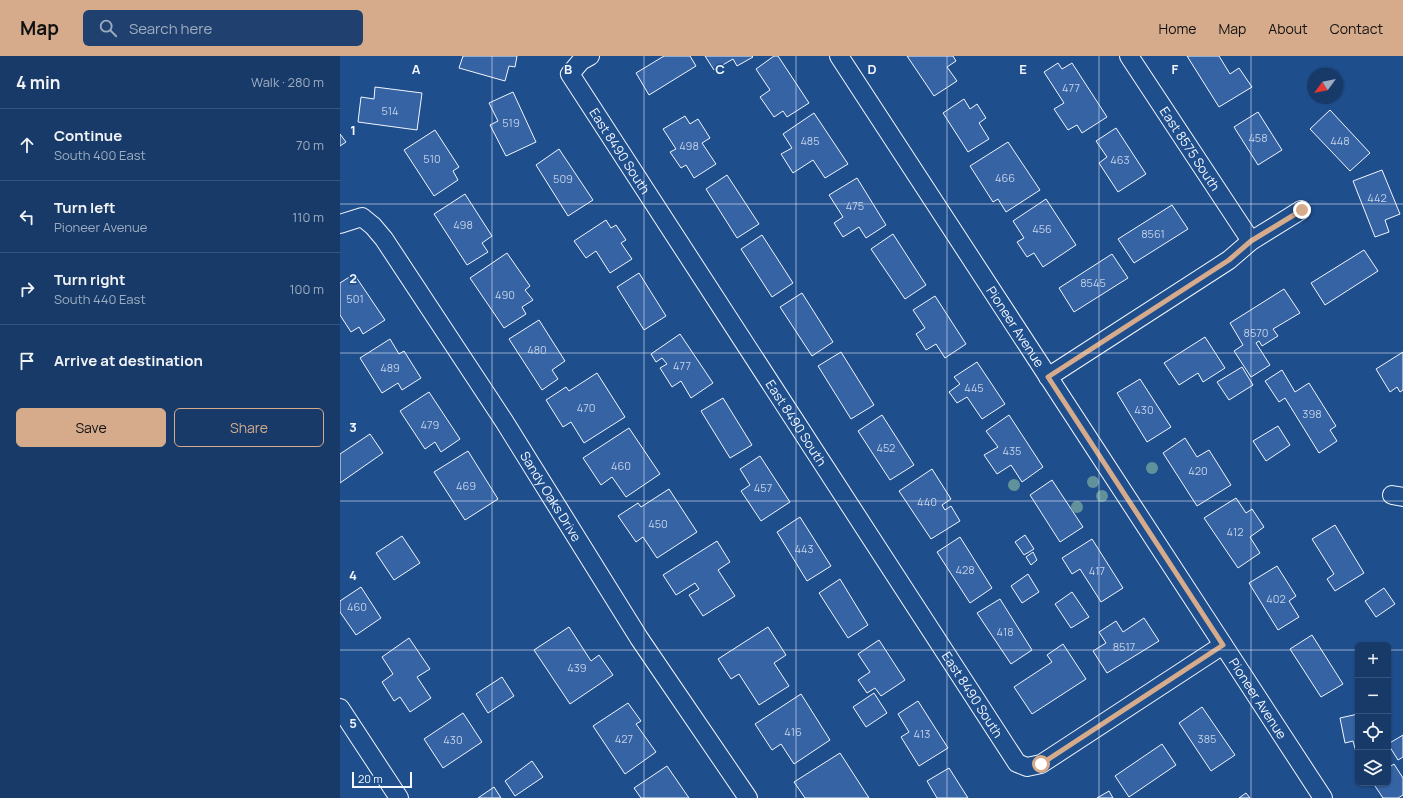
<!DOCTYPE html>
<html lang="en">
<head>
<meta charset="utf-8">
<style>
  :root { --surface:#173a69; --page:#20416f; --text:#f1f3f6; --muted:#9eadc0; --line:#36547d; --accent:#d6ab8b }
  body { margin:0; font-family:Manrope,sans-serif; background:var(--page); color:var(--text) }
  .controls { position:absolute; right:12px; bottom:12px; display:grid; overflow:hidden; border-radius:6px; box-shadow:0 1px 3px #0004 }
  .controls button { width:36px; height:36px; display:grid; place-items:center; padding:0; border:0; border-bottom:1px solid var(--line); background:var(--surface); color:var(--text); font:20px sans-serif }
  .compass { position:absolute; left:967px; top:12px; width:36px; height:36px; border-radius:50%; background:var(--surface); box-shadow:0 1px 3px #0004; rotate:237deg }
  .scale { position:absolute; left:12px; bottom:10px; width:60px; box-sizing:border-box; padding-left:4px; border:2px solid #f2f6ff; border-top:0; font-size:11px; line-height:14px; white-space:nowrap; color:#f2f6ff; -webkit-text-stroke:3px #1f4e8c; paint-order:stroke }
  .stop { position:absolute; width:12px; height:12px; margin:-9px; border:3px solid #d6ab8b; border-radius:50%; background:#fff }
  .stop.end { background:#d6ab8b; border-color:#fff; box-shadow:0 1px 4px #0008 }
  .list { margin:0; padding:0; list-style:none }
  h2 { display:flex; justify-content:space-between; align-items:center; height:52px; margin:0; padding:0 16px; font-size:17px }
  h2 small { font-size:13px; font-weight:400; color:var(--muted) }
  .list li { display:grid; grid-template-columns:26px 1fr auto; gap:12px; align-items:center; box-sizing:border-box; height:72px; padding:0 16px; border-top:1px solid var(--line) }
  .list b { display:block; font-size:15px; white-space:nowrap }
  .list p { margin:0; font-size:13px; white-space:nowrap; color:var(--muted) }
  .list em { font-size:13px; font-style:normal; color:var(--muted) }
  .actions { display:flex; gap:8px; padding:12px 16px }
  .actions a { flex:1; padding:9px 0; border:1px solid var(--accent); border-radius:6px; text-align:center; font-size:14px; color:var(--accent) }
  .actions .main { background:var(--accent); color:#111 }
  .icon { flex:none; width:22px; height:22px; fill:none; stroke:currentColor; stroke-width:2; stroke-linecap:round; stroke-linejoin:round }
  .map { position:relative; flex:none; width:1063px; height:742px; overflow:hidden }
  header { display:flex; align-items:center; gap:24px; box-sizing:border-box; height:56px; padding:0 20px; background:var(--accent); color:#111 }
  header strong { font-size:19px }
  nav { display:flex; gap:22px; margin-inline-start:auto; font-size:14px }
  .search { width:280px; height:36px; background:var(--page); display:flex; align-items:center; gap:10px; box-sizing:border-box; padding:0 14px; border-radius:6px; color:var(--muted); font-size:15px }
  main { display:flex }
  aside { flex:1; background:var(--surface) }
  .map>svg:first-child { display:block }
  .building { fill:#3563a3; stroke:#f2f6ff }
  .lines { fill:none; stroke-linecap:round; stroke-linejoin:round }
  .minor-casing { stroke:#f2f6ff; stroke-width:20 }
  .minor { stroke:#1f4e8c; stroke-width:18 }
  .tree { fill:#61919a }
  .route { stroke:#d6ab8b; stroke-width:5 }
  .grid { fill:none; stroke:#f2f6ff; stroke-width:1; stroke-opacity:0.55 }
  .labels { text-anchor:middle; stroke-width:3; stroke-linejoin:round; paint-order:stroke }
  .number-label { font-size:11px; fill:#c3d1e8 }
  .street-label { font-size:13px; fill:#f2f6ff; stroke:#1f4e8c }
  .grid-label { font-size:13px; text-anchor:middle; font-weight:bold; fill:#f2f6ff; stroke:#1f4e8c; stroke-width:3; stroke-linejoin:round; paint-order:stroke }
</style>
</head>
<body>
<header>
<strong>Map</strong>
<div class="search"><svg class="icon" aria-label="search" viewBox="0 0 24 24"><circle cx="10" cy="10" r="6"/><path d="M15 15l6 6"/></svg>Search here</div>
<nav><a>Home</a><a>Map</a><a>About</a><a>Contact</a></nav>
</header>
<main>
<aside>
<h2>4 min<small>Walk · 280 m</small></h2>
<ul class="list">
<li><svg class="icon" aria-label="ahead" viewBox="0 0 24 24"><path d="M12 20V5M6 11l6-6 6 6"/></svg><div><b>Continue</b><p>South 400 East</p></div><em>70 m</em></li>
<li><svg class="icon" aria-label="left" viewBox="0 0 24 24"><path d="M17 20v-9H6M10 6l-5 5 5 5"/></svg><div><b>Turn left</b><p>Pioneer Avenue</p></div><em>110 m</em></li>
<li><svg class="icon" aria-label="right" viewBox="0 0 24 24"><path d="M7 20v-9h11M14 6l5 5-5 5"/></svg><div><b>Turn right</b><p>South 440 East</p></div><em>100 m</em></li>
<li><svg class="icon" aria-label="arrive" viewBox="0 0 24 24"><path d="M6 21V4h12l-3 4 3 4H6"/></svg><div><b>Arrive at destination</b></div></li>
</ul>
<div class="actions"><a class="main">Save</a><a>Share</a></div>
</aside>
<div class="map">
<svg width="1063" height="742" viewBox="0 0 1063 742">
  <rect width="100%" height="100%" fill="#1f4e8c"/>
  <!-- building -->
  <g class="building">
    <path d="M123,0H177L175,11L169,10L165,25L119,12Z"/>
    <path d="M324,0H350L356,10L309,39L296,17Z"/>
    <path d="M365,0H412L413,1L397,10L393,3L374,14Z"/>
    <path d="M434,0H438L469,47L447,61L443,55L434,61L420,41L430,34L416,13Z"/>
    <path d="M567,0H613L616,5L607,11L617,25L594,40Z"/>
    <path d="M847,0H879L890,18L899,12L912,31L879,51Z"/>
    <path d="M718,7L722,13L732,7L767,61L742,77L737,69L728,74L714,53L724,47L704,16Z"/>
    <path d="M35,31L82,37L77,74L18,66L21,41L34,43Z"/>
    <path d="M173,36L196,86L166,100L150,69L158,65L149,47Z"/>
    <path d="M624,43L630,53L637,48L646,62L639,67L649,83L628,96L603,57Z"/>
    <path d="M990,54L1030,97L1010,115L970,73Z"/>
    <path d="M918,56L942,94L918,109L894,71Z"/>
    <path d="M474,57L508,108L485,122L473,104L453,117L441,98L452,92L443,78Z"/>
    <path d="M345,60L350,68L358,63L370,82L362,87L376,108L354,122L346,109L341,112L330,96L336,93L323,73Z"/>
    <path d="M776,72L806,118L778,136L759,107L767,101L756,85Z"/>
    <path d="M95,74L119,111L113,115L118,124L94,140L64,94Z"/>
    <path d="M0,78L6,86L0,90Z"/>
    <path d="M668,86L700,134L666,156L658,143L653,146L630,110Z"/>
    <path d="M219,93L253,144L228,160L196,109Z"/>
    <path d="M1042,114L1060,158L1045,164L1049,176L1035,181L1013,125Z"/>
    <path d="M387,119L419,168L397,182L366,133Z"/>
    <path d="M517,122L546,169L526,182L519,171L503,181L494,167L503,161L489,139Z"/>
    <path d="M125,138L152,180L142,187L148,196L127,209L94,158Z"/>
    <path d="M706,143L736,189L703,211L694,197L687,201L677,186L684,182L673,165Z"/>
    <path d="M832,149L848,173L794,207L778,183Z"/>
    <path d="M266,164L271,172L276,169L286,184L281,187L292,203L270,217L256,195L246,202L234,185Z"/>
    <path d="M553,178L586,229L565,243L531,193Z"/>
    <path d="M422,179L453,227L432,241L401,193Z"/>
    <path d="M1024,194L1038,215L985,249L971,227Z"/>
    <path d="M167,197L190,230L185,234L193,244L182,251L186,258L164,272L130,222Z"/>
    <path d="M772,198L788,222L734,256L719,232Z"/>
    <path d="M299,217L326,260L304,274L277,231Z"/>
    <path d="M14,218L45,264L23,278L19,271L11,276L0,259V227Z"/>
    <path d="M944,233L960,257L933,273L938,280L922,290L919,285L916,287L930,309L911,321L894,295L903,289L890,267Z"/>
    <path d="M462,237L493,286L472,300L440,251Z"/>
    <path d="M595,240L626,288L605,302L596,288L586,294L576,278L585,272L573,254Z"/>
    <path d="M199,264L225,305L212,314L218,323L202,334L169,283Z"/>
    <path d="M340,278L373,327L351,342L341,325L332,331L320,312L327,308L322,302L316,306L311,298Z"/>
    <path d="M865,281L885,312L863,326L858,317L839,329L824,307Z"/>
    <path d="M50,283L59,298L64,295L81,322L62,334L58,327L42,337L20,302Z"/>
    <path d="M501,296L534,349L511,363L478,310Z"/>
    <path d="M1063,296V334L1060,336L1057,331L1050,336L1036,313Z"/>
    <path d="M637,306L665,348L642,363L627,341L617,347L609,336L620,328L614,321Z"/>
    <path d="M902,311L913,329L889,344L877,326Z"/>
    <path d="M942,314L955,336L969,327L996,370L990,374L997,385L979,397L945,342L939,346L925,325Z"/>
    <path d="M257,317L285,361L244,387L231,366L223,371L206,344L226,331L229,335Z"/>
    <path d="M800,323L831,371L807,386L777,337Z"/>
    <path d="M89,336L120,383L101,396L95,386L85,393L60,355Z"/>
    <path d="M383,342L412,389L390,402L361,355Z"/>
    <path d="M542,359L574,409L550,424L518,375Z"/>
    <path d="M669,359L703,411L682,426L671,409L657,418L644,399L658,391L646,375Z"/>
    <path d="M938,370L950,389L926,405L913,385Z"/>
    <path d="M289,372L320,418L286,441L272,421L261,429L243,402Z"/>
    <path d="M30,378L43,397L0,427V398Z"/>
    <path d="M845,382L857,401L869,394L891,429L857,450L823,397Z"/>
    <path d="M128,395L158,443L125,464L94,416Z"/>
    <path d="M420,400L450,446L421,465L401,435L410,429L400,413Z"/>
    <path d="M592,413L611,443L602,449L605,454L611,450L620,465L591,483L559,435Z"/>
    <path d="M712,424L743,471L720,486L690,439Z"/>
    <path d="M329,433L357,476L317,502L303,481L296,486L278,460L298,447L301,451Z"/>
    <path d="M896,442L906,457L912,453L924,471L910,481L920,497L898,512L864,462Z"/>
    <path d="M460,461L491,510L467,525L437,476Z"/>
    <path d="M995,469L1024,517L995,535L987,523L994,518L972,483Z"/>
    <path d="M685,479L694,493L684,499L675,486Z"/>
    <path d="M62,480L80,507L54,524L36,497Z"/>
    <path d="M620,481L652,532L630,547L597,496Z"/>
    <path d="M752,483L783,532L761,546L740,513L732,518L722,502Z"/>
    <path d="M377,485L390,506L378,514L395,540L363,560L349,539L359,533L355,527L336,539L323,519Z"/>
    <path d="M693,496L697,504L691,509L686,501Z"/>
    <path d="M937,510L956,540L949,545L959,561L938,574L909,527Z"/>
    <path d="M688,518L699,536L682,547L671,530Z"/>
    <path d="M500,523L528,569L508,582L479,537Z"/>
    <path d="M21,531L41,562L16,579L0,556V545Z"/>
    <path d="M1044,532L1055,548L1036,561L1025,545Z"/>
    <path d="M732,536L749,561L731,572L715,548Z"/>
    <path d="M660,543L692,594L671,608L637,557Z"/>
    <path d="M804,562L819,585L767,617L753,595L766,587L759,576L776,565L783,576Z"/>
    <path d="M229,571L251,605L259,599L273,619L230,648L194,594Z"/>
    <path d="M428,571L446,599L434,607L449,630L419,649L399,618L391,623L378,603Z"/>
    <path d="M972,579L1003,628L981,641L950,593Z"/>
    <path d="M69,582L90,613L77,621L91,642L70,656L60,641L54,645L42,626L53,618L42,601Z"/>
    <path d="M539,584L565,624L541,640L535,632L527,637L518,624L530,616L518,598Z"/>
    <path d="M723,588L746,623L692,658L674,631L712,606L707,599Z"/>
    <path d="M162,621L174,640L148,657L136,638Z"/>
    <path d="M534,637L547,657L526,671L513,651Z"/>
    <path d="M461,638L490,684L454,708L441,688L432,694L415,668Z"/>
    <path d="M578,645L608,692L579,710L561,681L569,676L558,658Z"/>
    <path d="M288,647L301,665L296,668L316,696L285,718L253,670Z"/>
    <path d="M862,651L895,699L871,715L839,667Z"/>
    <path d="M123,657L142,686L103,712L84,683Z"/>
    <path d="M1018,658V695L1016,696L1013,685L1005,687L1000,662Z"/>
    <path d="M1063,679V701L1058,704L1048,688Z"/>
    <path d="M822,688L836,709L789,741L775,720Z"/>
    <path d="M500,697L529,742H465L454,726Z"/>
    <path d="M192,705L203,721L175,740L165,725Z"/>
    <path d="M1054,708L1063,722V739L1058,742H1043L1033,727H1048V712Z"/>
    <path d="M327,710L349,742H301L294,732Z"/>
    <path d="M609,712L628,742H597L587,725Z"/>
    <path d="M154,731L161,742H138Z"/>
    <path d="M769,735L773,742H757Z"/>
    <path d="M906,737L910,742H899Z"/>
  </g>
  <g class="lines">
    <defs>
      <g id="minor">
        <path id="s1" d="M250,0L241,5L230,18L677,707L687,711L701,708L883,589"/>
        <path id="s2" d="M499,0L983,742"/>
        <path id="s3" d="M789,0L911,185"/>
        <path id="s4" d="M0,168L22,161L33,170L44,183L164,365L299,582L408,742"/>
        <path d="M708,321L889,204L911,185L961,154"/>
        <path d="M1052,439L1063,441"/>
        <path d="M0,652L59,742"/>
      </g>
    </defs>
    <!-- minor casing -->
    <use href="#minor" class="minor-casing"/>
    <!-- minor -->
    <use href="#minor" class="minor"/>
  </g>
  <!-- trees -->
  <g class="tree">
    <circle cx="812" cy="412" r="6"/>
    <circle cx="753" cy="426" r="6"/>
    <circle cx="674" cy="429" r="6"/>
    <circle cx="762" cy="440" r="6"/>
    <circle cx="737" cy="451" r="6"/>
  </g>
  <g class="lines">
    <!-- route -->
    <path class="route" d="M701,708L883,589L708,321L889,204L911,185L962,154"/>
  </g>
  <!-- grid -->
  <path class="grid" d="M152,0V742M304,0V742M456,0V742M607,0V742M759,0V742M911,0V742M0,148H1063M0,297H1063M0,445H1063M0,594H1018M1048,594H1063"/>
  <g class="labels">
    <!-- number labels -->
    <g class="number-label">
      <text x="731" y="36">477</text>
      <text x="50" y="59">514</text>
      <text x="171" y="71">519</text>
      <text x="918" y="86">458</text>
      <text x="470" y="89">485</text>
      <text x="1000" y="89">448</text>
      <text x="349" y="94">498</text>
      <text x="92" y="107">510</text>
      <text x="780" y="108">463</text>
      <text x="665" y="126">466</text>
      <text x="223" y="127">509</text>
      <text x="1037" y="146">442</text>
      <text x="515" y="154">475</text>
      <text x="123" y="173">498</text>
      <text x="702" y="177">456</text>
      <text x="813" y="182">8561</text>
      <text x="753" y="231">8545</text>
      <text x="165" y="243">490</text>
      <text x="15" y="247">501</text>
      <text x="916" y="281">8570</text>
      <text x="197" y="298">480</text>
      <text x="342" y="314">477</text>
      <text x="50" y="316">489</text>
      <text x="634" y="336">445</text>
      <text x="246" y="356">470</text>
      <text x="804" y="358">430</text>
      <text x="972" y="362">398</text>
      <text x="90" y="373">479</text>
      <text x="546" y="396">452</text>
      <text x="672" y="399">435</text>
      <text x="281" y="414">460</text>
      <text x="858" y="419">420</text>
      <text x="126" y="434">469</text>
      <text x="423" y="436">457</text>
      <text x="587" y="450">440</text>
      <text x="318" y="472">450</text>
      <text x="895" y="480">412</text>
      <text x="464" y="497">443</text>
      <text x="625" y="518">428</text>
      <text x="757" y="519">417</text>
      <text x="936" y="547">402</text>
      <text x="17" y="555">460</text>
      <text x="665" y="580">418</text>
      <text x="784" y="595">8517</text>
      <text x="237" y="616">439</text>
      <text x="453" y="680">416</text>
      <text x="582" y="682">413</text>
      <text x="284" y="687">427</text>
      <text x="867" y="687">385</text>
      <text x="113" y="688">430</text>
    </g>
    <!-- street labels -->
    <g class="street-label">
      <text dy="5" stroke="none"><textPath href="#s3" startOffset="111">East 8575 South</textPath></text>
      <text dy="5" stroke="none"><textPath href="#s1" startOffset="119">East 8490 South</textPath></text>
      <text dy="5" stroke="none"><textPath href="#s2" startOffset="323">Pioneer Avenue</textPath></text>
      <text dy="5" stroke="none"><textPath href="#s1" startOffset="443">East 8490 South</textPath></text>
      <text dy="5" stroke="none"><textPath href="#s4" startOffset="361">Sandy Oaks Drive</textPath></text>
      <text dy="5" stroke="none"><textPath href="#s1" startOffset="767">East 8490 South</textPath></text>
      <text dy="5" stroke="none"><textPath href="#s2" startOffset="767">Pioneer Avenue</textPath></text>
    </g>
  </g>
  <g class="grid-label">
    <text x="76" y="18">A</text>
    <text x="228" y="18">B</text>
    <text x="380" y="18">C</text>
    <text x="532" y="18">D</text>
    <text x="683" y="18">E</text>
    <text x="835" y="18">F</text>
    <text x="13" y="79">1</text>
    <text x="13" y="227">2</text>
    <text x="13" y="376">3</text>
    <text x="13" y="524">4</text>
    <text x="13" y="672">5</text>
  </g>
</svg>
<div class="controls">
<button>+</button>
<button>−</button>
<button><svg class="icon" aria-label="locate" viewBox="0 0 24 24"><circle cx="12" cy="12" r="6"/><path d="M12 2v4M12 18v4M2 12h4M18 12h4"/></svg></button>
<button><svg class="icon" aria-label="layers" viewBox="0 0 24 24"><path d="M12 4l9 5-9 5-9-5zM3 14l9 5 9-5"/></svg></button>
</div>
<svg class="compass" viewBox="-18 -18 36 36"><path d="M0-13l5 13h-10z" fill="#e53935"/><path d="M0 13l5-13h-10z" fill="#9eadc0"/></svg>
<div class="scale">20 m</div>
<div class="stop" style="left:701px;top:708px"></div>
<div class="stop end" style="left:962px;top:154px"></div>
</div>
</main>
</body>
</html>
